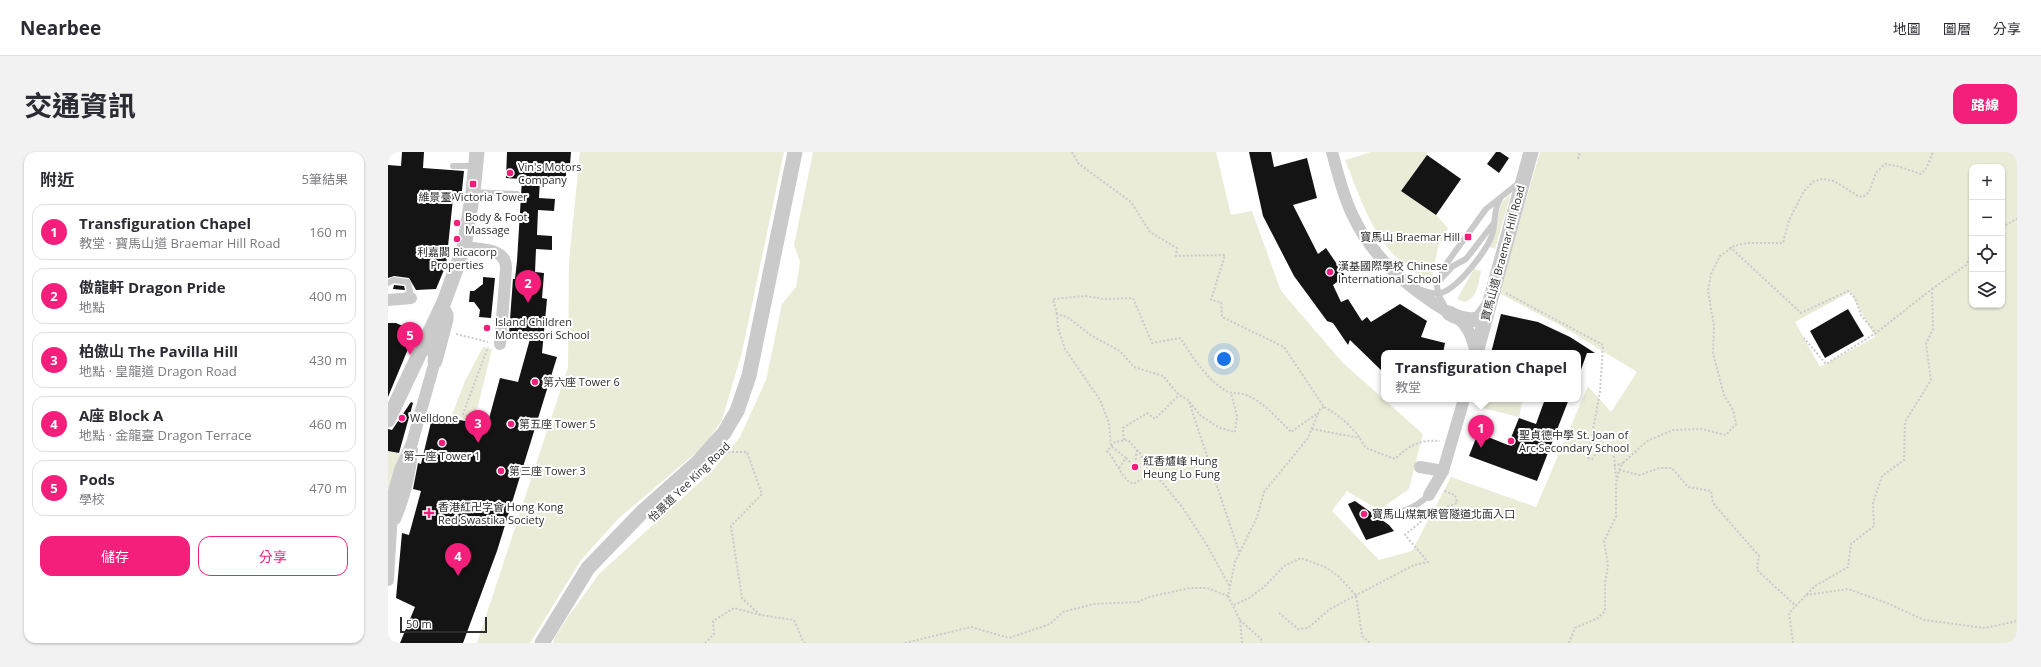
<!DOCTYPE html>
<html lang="zh-TW">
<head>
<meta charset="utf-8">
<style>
  :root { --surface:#fff; --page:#f2f2f3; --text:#2b2b33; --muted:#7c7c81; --line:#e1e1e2; --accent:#f31f7a }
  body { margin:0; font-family:"Open Sans","Noto Sans TC",sans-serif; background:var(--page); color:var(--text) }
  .controls { position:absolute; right:12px; top:12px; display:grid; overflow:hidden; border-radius:8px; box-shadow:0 1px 3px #0004 }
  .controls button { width:36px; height:36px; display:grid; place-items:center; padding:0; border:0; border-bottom:1px solid var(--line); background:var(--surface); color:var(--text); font:20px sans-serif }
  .scale { position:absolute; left:12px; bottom:10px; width:87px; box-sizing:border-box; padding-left:4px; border:2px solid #2d2d2d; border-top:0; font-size:11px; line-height:14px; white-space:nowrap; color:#2d2d2d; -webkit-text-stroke:3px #fff; paint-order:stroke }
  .you { position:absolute; left:836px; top:207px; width:14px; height:14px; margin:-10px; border:3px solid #fff; border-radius:50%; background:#1a73e8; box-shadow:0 0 0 6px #1a73e833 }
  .badge { display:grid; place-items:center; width:26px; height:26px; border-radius:50%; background:var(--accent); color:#fff; font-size:13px; font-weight:700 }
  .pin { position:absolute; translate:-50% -33px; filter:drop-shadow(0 1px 2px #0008) }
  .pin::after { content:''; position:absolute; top:21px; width:14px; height:12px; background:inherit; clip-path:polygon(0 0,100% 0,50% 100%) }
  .popup { position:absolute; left:993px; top:198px; width:200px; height:52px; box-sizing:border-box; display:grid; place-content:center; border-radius:8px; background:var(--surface); filter:drop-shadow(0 1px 3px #0005); font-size:13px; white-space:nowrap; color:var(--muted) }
  .popup b { font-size:15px; color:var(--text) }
  .popup::after { content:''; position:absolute; left:50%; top:100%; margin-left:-8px; border:8px solid transparent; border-top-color:var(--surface) }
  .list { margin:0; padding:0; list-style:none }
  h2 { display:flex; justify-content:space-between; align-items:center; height:52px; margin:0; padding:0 16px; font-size:17px }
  h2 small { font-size:13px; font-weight:400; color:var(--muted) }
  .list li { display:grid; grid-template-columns:26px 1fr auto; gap:12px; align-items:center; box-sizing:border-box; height:56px; margin:0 8px 8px; padding:0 8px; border:1px solid var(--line); border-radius:12px }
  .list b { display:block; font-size:15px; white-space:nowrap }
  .list p { margin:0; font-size:13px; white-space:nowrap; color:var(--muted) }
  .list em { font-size:13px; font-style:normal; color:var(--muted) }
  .actions { display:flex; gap:8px; padding:12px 16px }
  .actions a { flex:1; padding:9px 0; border:1px solid var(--accent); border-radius:12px; text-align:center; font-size:14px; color:var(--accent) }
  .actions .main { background:var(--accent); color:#fff }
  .icon { flex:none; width:22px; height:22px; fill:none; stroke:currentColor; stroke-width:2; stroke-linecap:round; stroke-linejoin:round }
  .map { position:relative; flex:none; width:1629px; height:491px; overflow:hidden; border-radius:12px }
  header { display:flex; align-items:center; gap:24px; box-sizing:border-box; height:56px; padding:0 20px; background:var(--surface); border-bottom:1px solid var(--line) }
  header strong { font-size:19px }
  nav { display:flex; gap:22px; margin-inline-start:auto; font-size:14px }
  .intro { display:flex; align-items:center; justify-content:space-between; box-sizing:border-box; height:96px; padding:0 24px }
  h1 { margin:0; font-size:28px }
  .button { padding:10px 18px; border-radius:12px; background:var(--accent); color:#fff; font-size:14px; font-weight:700 }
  main { display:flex; gap:24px; padding:0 24px }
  aside { flex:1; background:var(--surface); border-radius:12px; box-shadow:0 1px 3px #0004 }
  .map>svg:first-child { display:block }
  .green { fill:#eaecd8; fill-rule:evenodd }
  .building { fill:#141414 }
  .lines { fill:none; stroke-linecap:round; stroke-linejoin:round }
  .path { stroke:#cacaca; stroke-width:2; stroke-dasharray:2 2; stroke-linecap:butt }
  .service { stroke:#cacaca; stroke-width:6 }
  .minor { stroke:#cacaca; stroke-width:12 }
  .tertiary { stroke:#cacaca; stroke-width:15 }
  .poi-dot { fill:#f31f7a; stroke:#fff; stroke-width:1.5 }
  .labels { text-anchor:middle; stroke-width:4; stroke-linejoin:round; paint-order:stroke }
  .poi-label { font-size:11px; fill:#2d2d2d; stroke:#fff; text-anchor:start }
  .street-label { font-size:11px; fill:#2d2d2d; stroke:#fff }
</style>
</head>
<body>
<header>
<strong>Nearbee</strong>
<nav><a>地圖</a><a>圖層</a><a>分享</a></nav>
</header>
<div class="intro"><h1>交通資訊</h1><a class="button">路線</a></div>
<main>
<aside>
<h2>附近<small>5筆結果</small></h2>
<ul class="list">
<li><span class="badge">1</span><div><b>Transfiguration Chapel</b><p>教堂 · 寶馬山道 Braemar Hill Road</p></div><em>160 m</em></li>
<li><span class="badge">2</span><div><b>傲龍軒 Dragon Pride</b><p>地點</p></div><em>400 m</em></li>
<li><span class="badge">3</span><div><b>柏傲山 The Pavilla Hill</b><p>地點 · 皇龍道 Dragon Road</p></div><em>430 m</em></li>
<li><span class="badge">4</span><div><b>A座 Block A</b><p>地點 · 金龍臺 Dragon Terrace</p></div><em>460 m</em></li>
<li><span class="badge">5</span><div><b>Pods</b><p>學校</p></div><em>470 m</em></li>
</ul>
<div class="actions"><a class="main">儲存</a><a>分享</a></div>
</aside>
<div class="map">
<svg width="1629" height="491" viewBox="0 0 1629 491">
  <rect width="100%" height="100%" fill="#fff"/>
  <!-- green -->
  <g class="green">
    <path d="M192,0H396L354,200L334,268L317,293L231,366L193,408L142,491H89L180,215L181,109Z"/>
    <path d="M425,0H828L843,63L864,59L893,139L955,211L1035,282L1021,337L991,358L959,339L944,359L991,408L1024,399L1063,325L1148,355L1200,234L1223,260L1249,220L1177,176L1111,141L1152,0H1629V491H165L167,485L180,465L211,422L324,319L352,285L378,228L394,152L408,135L412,110L406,93ZM1584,15H1614V153H1584ZM1462,140L1487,185L1432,215L1407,170Z"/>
    <path d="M983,0H1039V3L1013,39L1048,63L1060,76L1050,95L1043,131C1030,122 1015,112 1004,101C981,75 970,40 957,8Z"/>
    <path d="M1123,42L1107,97L1101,95L1114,50Z"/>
    <path d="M1086,117L1093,119C1091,130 1089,148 1076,150L1069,147Z"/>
    <path d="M95,195L104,197L86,270L64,263L77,229Z"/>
    <path d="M1092,247H1135L1131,265L1090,255Z"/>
    <path d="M0,299L12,302L0,343Z"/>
  </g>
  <!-- building -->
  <g class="building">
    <path d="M14,0H36L35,16L76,19L73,48L65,47L58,113L48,137L28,138L21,126L6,124L0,126V13L13,14Z"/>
    <path d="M119,0H183L182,12H178V25L167,24L166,29L152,28L151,46L167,47L166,59L150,58L149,83L164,84V98L148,97L147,120L156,121L154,146L159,147L154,201L169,205L109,399L75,491H12L27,455L8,446L14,381L21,383L33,339L25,337L30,311L33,312L45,262L99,274L112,226L130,230L142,187L121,181L125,127H127L129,109L134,27L118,26Z"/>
    <path d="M861,0H883L886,15L919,6L929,46L905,53L930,102L938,96L957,124L945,133L953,150L960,147L974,169L979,165L983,170L1012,152L1039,169L1033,185L1057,191L1055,201H996V221L962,188L960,193L945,171L939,169L906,124L875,64Z"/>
    <path d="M1108,0H1112L1121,6L1111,21L1099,12Z"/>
    <path d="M1039,3L1073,27L1048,63L1013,39Z"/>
    <path d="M95,125L107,126L103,166L91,165L92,158L86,150H81L82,139H86L95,132Z"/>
    <path d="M6,133L16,134L17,138L5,137Z"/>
    <path d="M1460,157L1476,184L1437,206L1422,179Z"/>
    <path d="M1113,162L1150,170L1182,185L1207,201H1199L1191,223L1190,201H1103Z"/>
    <path d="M0,171H8L24,178L21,184L25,185L0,245Z"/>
    <path d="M1157,247H1181L1149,329L1081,304L1090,281L1120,293L1131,266L1148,272Z"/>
    <path d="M23,250L25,251L11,301L0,299V277L4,278Z"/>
    <path d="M967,349L1001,373L1006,379L978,388L960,352Z"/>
  </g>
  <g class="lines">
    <!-- path -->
    <g class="path">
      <path d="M684,0L691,12L743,50L762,80L789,96L788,104L837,103L823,148L833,150L834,165L896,195L936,255L948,262L961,273L969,282L978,296L1007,307C1020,294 1033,287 1052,289"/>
      <path d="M1190,7L1192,0"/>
      <path d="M1614,75L1629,67"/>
      <path d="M1342,95L1413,161L1460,139L1467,146L1473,163L1488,181"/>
      <path d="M1544,137L1578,113L1584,101"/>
      <path d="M1118,141L1215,193L1212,240L1200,304V306L1204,307C1210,300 1215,290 1225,295L1228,325"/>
      <path d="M669,162L665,147L697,144L717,147L745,146L764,191L792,186C804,204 817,225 835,237C842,243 850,240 858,243C876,250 890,267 903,280L930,261"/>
      <path d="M68,182L100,190"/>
      <path d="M801,250L851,400"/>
      <path d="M87,267L75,262L100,195"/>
      <path d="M924,277L972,286"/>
      <path d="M736,288L735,276L759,261L767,267L791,243"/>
      <path d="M336,300H359L374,342L343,374L354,446L372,463"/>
      <path d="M738,306L723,294L721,271L712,248L677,197L670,176L669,162L679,165L704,184L732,199L746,215L775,224L791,243L800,248L813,264L832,276L847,280L849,264L843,241"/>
      <path d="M1226,314L1235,311"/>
      <path d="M731,316L738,306L747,315L749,297"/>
      <path d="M1231,318L1252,323L1271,316H1284L1300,335L1323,339L1325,351L1371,404L1369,418L1408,454"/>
      <path d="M762,323L745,332C732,326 729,309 719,299L727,290L740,288L752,301L762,323L772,328L795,356L820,395L842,435"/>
      <path d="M1418,443L1460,437L1499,451L1536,468L1597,476L1629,469"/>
      <path d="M846,453L861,446L876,435L896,414L913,406L937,415L950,424L968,443L974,484L982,491"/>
      <path d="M891,461L910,477L920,476L942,457L1026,413L1040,410L1017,383L1043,361L1069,351L1067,343L1056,339"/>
      <path d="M852,468L873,487L874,491"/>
      <path d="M317,491L326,482L325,469L346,456L372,463L406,468L415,489L417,491"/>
      <path d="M517,491L583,475L621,486L662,472L675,460L705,452L750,450L761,445L802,436H819L840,444"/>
      <path d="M854,491L852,468L840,444L847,410L869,365L876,340L920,286L932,257L936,255"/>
      <path d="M1181,491L1187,476L1210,466L1217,459V432L1220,412L1216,389L1228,365V331L1231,318L1235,311L1259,289L1285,278L1314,277L1338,283L1348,272L1345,258L1336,243L1325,201L1326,174L1320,139L1323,122L1332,104L1346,94L1359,91H1395L1401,68L1416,39L1426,29L1435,27L1446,29L1470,44L1475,45L1481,40L1488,21L1497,12L1509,14L1533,22L1539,15L1545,0"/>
      <path d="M1405,491L1401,461L1427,434L1460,415L1463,392L1486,374L1485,351L1494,324L1516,308L1517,270L1543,228L1538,192L1545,177L1544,137L1488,181L1438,212L1416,186"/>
    </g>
    <!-- service -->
    <g class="service">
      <path d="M65,14H87"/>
      <path d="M85,40L129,42"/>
      <path d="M1052,128L1065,114L1078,107L1105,72"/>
      <path d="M0,131L5,128L20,130L22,139L18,145"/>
      <path d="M1034,138C1040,140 1046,143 1053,141C1070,136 1100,98 1105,80C1107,69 1106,57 1112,47"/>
      <path d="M1057,155L1050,142L1049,133L1056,115L1098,57L1132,30"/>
      <path d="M996,362C1015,361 1027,356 1041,343"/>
    </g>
    <!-- minor -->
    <g class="minor">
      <path d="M944,0C950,22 955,44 965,64C985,107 1022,137 1061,161"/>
      <path d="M76,95C92,98 119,95 118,117L112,192"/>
      <path d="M0,148L23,146"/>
      <path d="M1068,165C1081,174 1084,186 1088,201"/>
      <path d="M1032,315L1055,319"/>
      <path d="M1041,343L1055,319L1076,247"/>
      <path d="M7,367C17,344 22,323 24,298"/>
      <path d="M0,428L5,343L12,318L24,291L47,209L45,201"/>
    </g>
    <!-- tertiary -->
    <g class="tertiary">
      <path d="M1061,161C1071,167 1080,169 1091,167L1100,154"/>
      <path d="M1088,201L1143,0"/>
      <path d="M47,209L58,167V163L54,155"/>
      <path d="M0,268L56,150L76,95L85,40L89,0"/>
      <path d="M154,491L200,416L255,359L310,310L336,281L349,259L361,224L407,0"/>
    </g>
  </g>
  <!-- markers -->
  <g class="poi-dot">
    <circle cx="122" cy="21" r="4"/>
    <rect x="81" y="28" width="8" height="8" rx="2"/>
    <circle cx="69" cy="71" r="4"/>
    <rect x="1076" y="81" width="8" height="8" rx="2"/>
    <circle cx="69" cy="87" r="4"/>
    <circle cx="942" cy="120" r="4"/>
    <circle cx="99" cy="176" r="4"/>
    <circle cx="147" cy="230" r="4"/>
    <circle cx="14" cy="266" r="4"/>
    <circle cx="123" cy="272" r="4"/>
    <circle cx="1123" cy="289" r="4"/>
    <circle cx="54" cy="291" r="4"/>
    <circle cx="747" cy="315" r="4"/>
    <circle cx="113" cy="319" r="4"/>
    <path d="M39 355h4v4h4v4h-4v4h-4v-4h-4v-4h4z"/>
    <circle cx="976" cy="362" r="4"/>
  </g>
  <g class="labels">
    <!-- poi labels -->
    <g class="poi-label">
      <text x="130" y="19">Vin's Motors<tspan x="130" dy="13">Company</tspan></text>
      <text x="85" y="49" text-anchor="middle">維景臺 Victoria Tower</text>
      <text x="77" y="69">Body &amp; Foot<tspan x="77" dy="13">Massage</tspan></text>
      <text x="1072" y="89" text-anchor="end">寶馬山 Braemar Hill</text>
      <text x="69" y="104" text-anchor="middle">利嘉閣 Ricacorp<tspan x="69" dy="13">Properties</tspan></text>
      <text x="950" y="118">漢基國際學校 Chinese<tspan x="950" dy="13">International School</tspan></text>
      <text x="107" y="174">Island Children<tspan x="107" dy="13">Montessori School</tspan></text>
      <text x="155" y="234">第六座 Tower 6</text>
      <text x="22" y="270">Welldone</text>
      <text x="131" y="276">第五座 Tower 5</text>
      <text x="1131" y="287">聖貞德中學 St. Joan of<tspan x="1131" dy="13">Arc Secondary School</tspan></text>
      <text x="54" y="308" text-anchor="middle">第一座 Tower 1</text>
      <text x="755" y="313">紅香爐峰 Hung<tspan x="755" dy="13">Heung Lo Fung</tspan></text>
      <text x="121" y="323">第三座 Tower 3</text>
      <text x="50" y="359">香港紅卍字會 Hong Kong<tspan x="50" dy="13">Red Swastika Society</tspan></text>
      <text x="984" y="366">寶馬山煤氣喉管隧道北面入口</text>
    </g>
    <!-- street labels -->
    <g class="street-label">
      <text transform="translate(1115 101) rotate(-75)" y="4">寶馬山道 Braemar Hill Road</text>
      <text transform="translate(301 330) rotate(-44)" y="4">怡景道 Yee King Road</text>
    </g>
  </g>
</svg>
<div class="controls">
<button>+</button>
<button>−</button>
<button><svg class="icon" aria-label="locate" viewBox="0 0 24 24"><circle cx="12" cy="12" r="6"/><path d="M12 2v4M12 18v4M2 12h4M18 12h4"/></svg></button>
<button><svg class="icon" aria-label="layers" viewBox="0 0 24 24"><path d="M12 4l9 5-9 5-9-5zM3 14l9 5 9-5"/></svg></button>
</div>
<div class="scale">50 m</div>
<div class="you"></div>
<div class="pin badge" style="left:1093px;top:296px">1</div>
<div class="popup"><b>Transfiguration Chapel</b>教堂</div>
<div class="pin badge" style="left:140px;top:151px">2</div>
<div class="pin badge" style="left:90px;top:291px">3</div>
<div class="pin badge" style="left:70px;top:424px">4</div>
<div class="pin badge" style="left:22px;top:203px">5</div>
</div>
</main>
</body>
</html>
